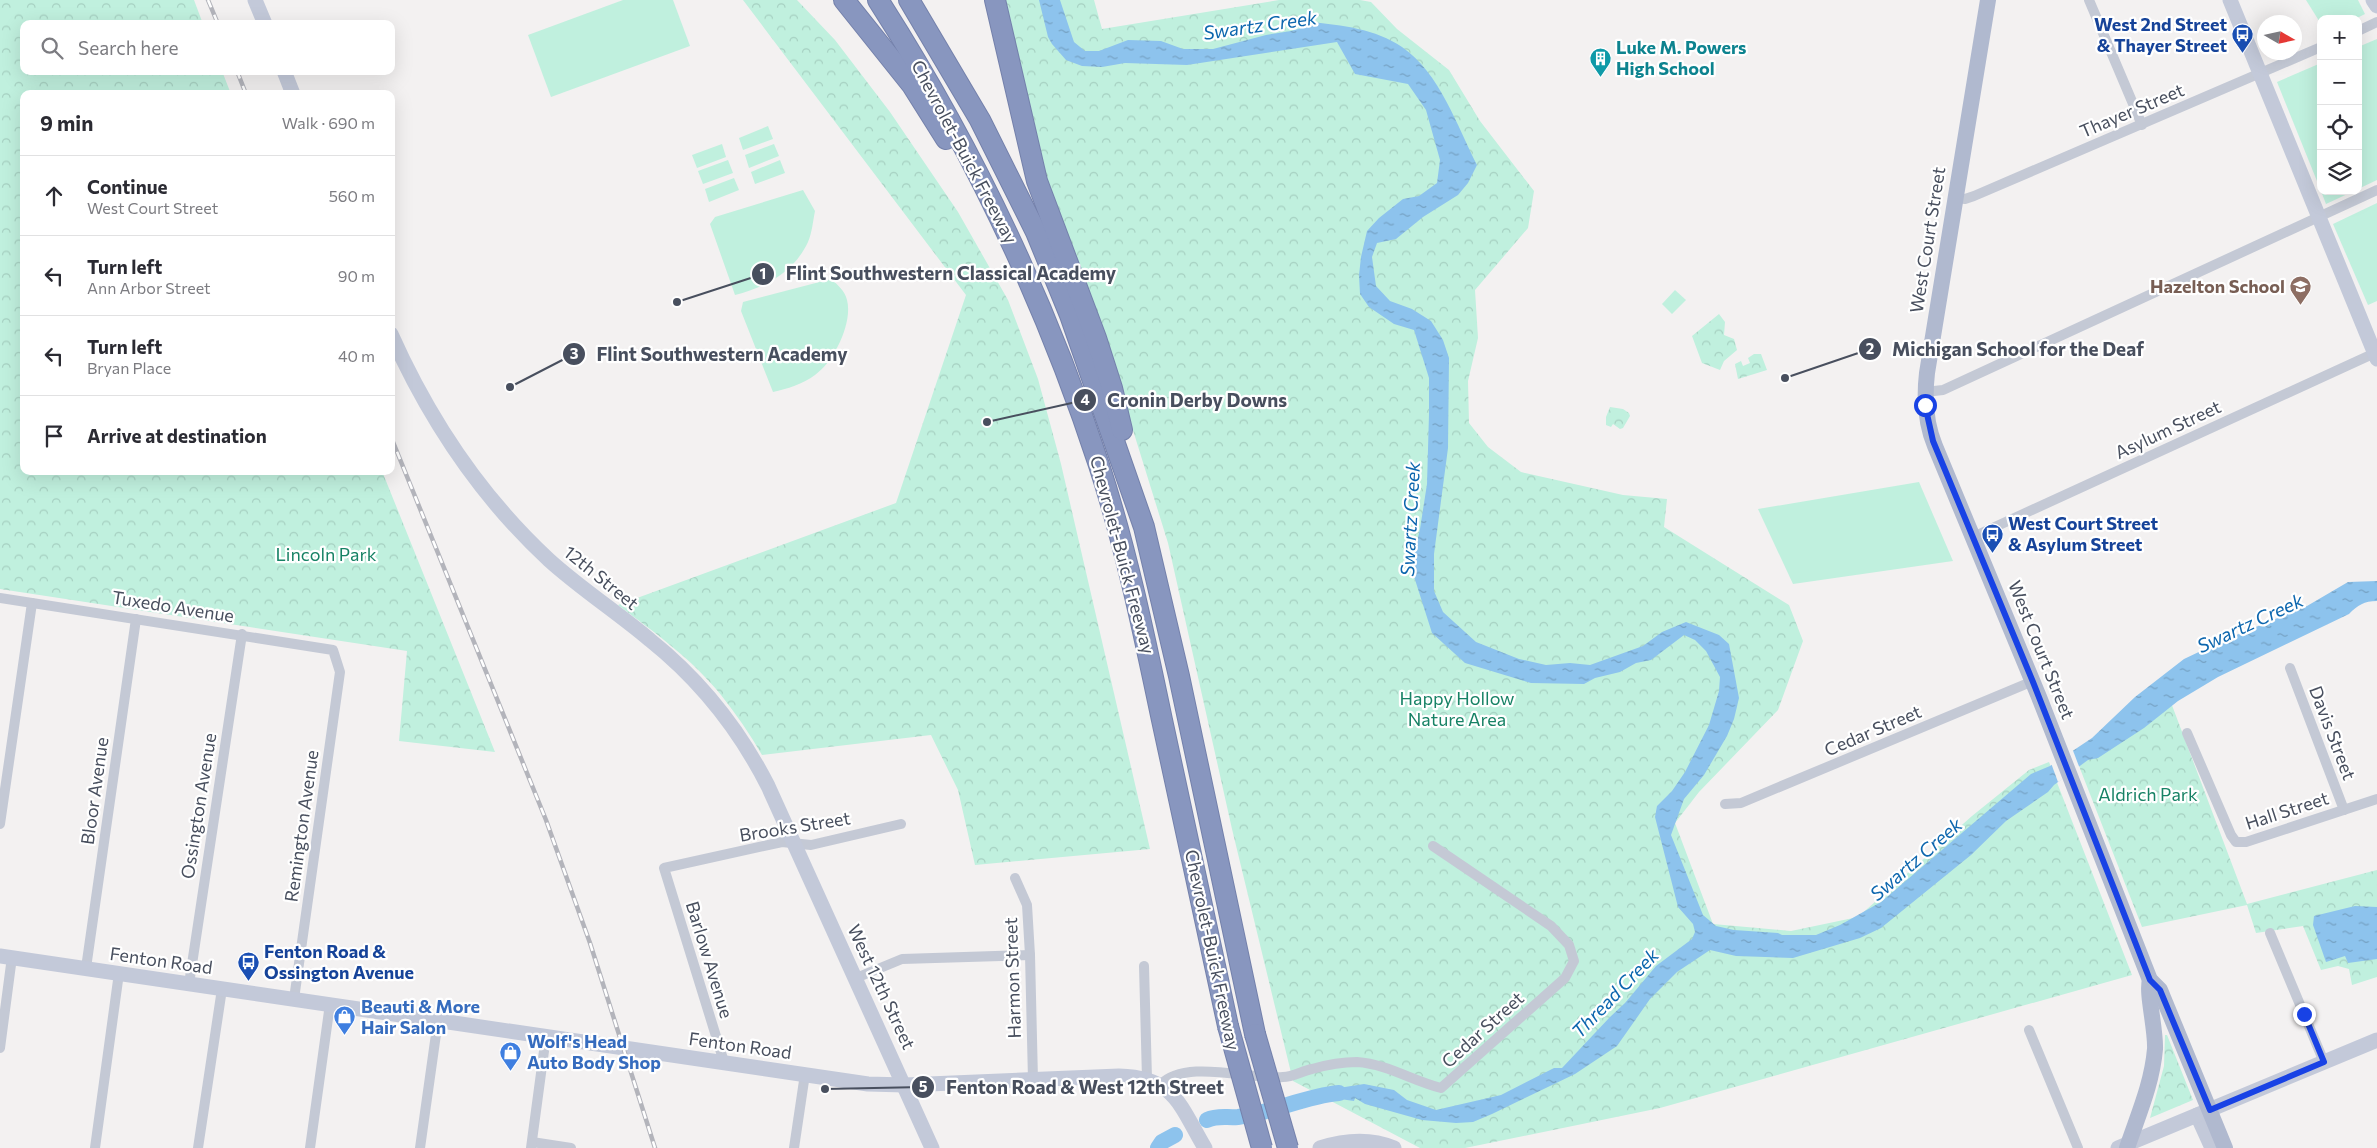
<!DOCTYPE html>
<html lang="en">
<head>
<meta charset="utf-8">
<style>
  :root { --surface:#fff; --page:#f2f2f3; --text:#2b2b33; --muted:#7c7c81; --line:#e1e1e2 }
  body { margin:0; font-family:Commissioner,sans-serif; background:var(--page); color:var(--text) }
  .controls { position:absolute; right:15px; top:15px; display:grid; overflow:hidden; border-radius:10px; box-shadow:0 5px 20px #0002 }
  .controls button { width:45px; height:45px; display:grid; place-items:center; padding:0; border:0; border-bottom:1px solid var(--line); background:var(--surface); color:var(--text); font:25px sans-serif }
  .compass { position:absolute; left:2257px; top:15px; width:45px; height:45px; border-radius:50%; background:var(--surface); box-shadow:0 5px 20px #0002; rotate:99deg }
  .stop { position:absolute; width:15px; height:15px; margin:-11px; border:4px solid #1842e5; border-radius:50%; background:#fff }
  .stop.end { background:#1842e5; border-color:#fff; box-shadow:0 1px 5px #0008 }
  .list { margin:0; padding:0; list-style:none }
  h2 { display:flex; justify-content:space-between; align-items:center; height:65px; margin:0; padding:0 20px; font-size:21px }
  h2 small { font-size:16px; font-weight:400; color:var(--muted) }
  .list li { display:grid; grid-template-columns:32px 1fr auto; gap:15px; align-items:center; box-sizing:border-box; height:80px; padding:0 20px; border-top:1px solid var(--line) }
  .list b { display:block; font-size:19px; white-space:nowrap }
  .list p { margin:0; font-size:16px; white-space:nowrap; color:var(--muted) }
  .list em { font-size:16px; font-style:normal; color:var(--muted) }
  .icon { flex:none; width:28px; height:28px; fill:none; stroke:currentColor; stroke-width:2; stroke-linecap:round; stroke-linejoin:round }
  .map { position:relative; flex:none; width:2377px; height:1148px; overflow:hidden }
  .search { position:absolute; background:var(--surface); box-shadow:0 5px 20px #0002; left:20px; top:20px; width:375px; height:55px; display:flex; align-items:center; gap:12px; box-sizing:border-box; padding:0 18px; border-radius:10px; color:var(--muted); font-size:19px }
  .panel { position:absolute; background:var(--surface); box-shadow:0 5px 20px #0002; left:20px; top:90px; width:375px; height:385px; border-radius:10px }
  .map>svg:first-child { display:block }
  .grass { fill:#c0f0de }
  .forest { fill:url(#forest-crowns) }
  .water { fill:url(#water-ripples) }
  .pier { fill:#f3f1f1 }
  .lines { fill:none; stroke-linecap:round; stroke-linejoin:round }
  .river { stroke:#8dc3ed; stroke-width:16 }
  .highway-casing { stroke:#7481ab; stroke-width:22 }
  .street { stroke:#c4c9d5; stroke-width:10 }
  .secondary { stroke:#c3c9d9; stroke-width:15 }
  .primary { stroke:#b0b9cf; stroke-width:16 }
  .highway { stroke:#8896bf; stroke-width:20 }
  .rail-casing { stroke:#b3b4bb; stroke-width:4.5 }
  .rail { stroke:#fff; stroke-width:2.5; stroke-dasharray:8; stroke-linecap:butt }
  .highway-bridge-casing { stroke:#7481ab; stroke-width:22; stroke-linecap:butt }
  .highway-bridge { stroke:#8896bf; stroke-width:20 }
  .route { stroke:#1842e5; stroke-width:6 }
  .labels { text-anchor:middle; stroke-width:4.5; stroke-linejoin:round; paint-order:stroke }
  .transit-label { font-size:18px; font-weight:bold; fill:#164399; stroke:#fff; text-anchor:start }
  .culture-label { font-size:18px; font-weight:bold; fill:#0d838f; stroke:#fff; text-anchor:start }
  .street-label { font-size:18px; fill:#484f5e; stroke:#fff }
  .education-label { font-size:18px; font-weight:bold; fill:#785e54; stroke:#fff; text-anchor:end }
  .park-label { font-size:18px; fill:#178265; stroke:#fff }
  .shop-label { font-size:18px; font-weight:bold; fill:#366cbe; stroke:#fff; text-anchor:start }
  .water-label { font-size:19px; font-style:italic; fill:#0c66ae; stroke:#fff }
  .leader { fill:none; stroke:#484f5e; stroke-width:2 }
  .callout-dot { fill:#484f5e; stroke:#fff; stroke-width:2 }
  .mark-label { font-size:15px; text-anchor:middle; font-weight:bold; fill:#fff }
  .callout-label { font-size:19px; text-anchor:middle; font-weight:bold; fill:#484f5e; stroke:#fff; stroke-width:4.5; stroke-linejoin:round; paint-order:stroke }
</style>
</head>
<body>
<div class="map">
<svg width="2377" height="1148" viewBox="0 0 2377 1148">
  <defs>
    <pattern id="forest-crowns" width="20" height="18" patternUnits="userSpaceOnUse" patternTransform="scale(1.25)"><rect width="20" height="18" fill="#c0f0de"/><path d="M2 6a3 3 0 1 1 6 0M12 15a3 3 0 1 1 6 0" fill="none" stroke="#a6d0c1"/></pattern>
    <pattern id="water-ripples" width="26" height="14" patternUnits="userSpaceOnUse" patternTransform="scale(1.25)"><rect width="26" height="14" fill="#8dc3ed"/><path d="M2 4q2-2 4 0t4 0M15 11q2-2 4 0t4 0" fill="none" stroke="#75a1c3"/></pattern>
  </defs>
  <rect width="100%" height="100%" fill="#f3f1f1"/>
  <!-- grass -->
  <g class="grass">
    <path d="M623,0H673L690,46L551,97L528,35Z"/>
    <path d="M2306,0H2358L2365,14L2355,19H2321V24Z"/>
    <path d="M2377,39V180L2358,189V47Z"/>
    <path d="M2321,63V191L2277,82Z"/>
    <path d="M768,126L773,139L743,150L739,138Z"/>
    <path d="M722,144L726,157L697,168L692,155Z"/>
    <path d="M774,144L779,156L749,168L745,155Z"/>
    <path d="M728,160L733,173L703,184L698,171Z"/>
    <path d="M780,160L785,173L755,184L751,172Z"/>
    <path d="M734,178L739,190L709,202L705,189Z"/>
    <path d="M803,190L815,211C813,221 812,233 808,242C794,272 766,287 735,295L710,224L715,217Z"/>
    <path d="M2321,191H2354L2326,204Z"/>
    <path d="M2377,203V301L2368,305L2333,224Z"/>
    <path d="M831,279C838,285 845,291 847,300C853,323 834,362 815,375C803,384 787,389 773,392L741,311L743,302Z"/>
    <path d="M1675,290L1686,300L1672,314L1662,304Z"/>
    <path d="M1919,482L1953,561L1793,584L1758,509Z"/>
  </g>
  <!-- forest -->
  <g class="forest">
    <path d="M0,0H194L203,24H24V71H222L231,94H24V471H382L495,752L399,741L407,651L0,589Z"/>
    <path d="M743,0H797L835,40L890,112L958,212L1008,300L1038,379L1061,464L1150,849L975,865L958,790L931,735L762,755C750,734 736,714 721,695C692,659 654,632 618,605L896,503L966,295Z"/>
    <path d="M1003,0H1094L1102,29L1279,0H1360L1371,2L1397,29L1449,70L1480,121L1534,191L1528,228L1475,290L1478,338L1468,381L1469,423L1488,447L1521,472L1623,495L1667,499L1664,527L1789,605L1803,641L1778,710L1699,792L1675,823L1713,924L1791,931L1858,917L1972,816L2029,770L2049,762L2132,975L1660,1108L1465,1148H1420L1293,1081L1232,829L1168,543L1105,340L1038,162Z"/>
    <path d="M1719,314L1725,322L1724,335L1734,339L1737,350L1724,361L1720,370L1702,363L1692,336Z"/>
    <path d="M1754,354H1761L1767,370L1738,379L1735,364L1741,361L1743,366L1750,363L1748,358Z"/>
    <path d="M1610,407L1623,409L1629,413L1630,416L1623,428L1620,429L1613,424L1611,427L1606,425V417Z"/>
    <path d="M2170,700L2247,904L2377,870V977L2352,985L2349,969L2338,966L2321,970L2303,926L2256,933L2247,905L2142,927L2079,766Z"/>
    <path d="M2165,1035H2167L2193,1100L2150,1118L2164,1066Z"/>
  </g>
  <!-- water -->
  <g class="water">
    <path d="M1039,0H1060L1074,42L1085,51H1099L1128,40L1161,41L1183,49H1213L1266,35L1291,31L1305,27L1311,22C1341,25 1376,29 1402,47C1440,73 1457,126 1477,165L1468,183L1458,195L1423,217L1396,239L1377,243L1372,257L1376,286L1390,301L1412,309L1431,321L1443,340L1449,358L1448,448L1434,554V591L1443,612L1476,642L1519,659L1546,665L1570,663L1590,665L1643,646L1662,632L1686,622L1719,635L1729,644L1739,698L1734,719L1727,736L1704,775L1684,799L1671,835L1703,915L1716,926L1734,930L1778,933L1782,935H1816L1840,925L1881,902L2031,774L2050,766L2092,738L2135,697L2184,659L2224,640L2307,606L2348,582L2377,581V601C2364,601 2358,605 2349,614L2218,677L2178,701L2144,728L2098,758L2088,760L2054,785L2048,792L2006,821L1971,855L1881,928L1860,938L1793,958L1736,956L1710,950L1677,972L1650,999L1617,1046L1575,1074L1492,1114L1473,1122L1456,1123L1422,1120L1365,1104L1355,1098L1354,1101L1333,1098L1328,1100L1313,1092L1364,1084L1394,1090L1407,1100L1436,1110L1501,1095L1554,1068H1562L1610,1017L1625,1003L1656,966L1692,939L1695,932L1693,924L1678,907L1655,817L1657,806L1672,791L1685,772L1709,725L1719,691L1720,677L1706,651L1695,640L1684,635L1651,660L1636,663L1620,672L1595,678L1584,684L1531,683L1465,663L1432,633L1411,567L1420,529L1427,484L1429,414V378L1414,330L1394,324L1369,307L1360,294L1359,275L1361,257L1367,231L1379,218L1403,199L1419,196L1437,183L1440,160L1426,110L1408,84L1355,74L1337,42L1187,65L1125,63L1102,67L1082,66L1066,60L1052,44L1048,37Z"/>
    <path d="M2355,906L2377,907V959L2348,963L2345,956L2326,962L2313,925L2314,916Z"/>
  </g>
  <!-- pier -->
  <path class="pier" d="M2072,748L2080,769L2058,782L2051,763Z"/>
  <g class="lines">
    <!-- river -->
    <g class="river">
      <path d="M1207,1120C1218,1115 1227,1118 1238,1117C1273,1113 1304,1096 1339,1093"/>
      <path d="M1158,1148L1162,1142L1175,1135"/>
    </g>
    <defs>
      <g id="highway">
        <path d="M844,0L912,85L946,139"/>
        <path d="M878,0C971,145 1045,300 1099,465C1126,548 1144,634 1162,720C1184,822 1206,924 1228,1026"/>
        <path d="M909,0L980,120L1036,232L1070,315L1144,527L1179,676L1255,1034"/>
        <path d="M995,0L1037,181L1096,338L1112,388L1122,430"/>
      </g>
    </defs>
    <!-- highway casing -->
    <use href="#highway" class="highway-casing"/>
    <!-- street -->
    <g class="street">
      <path d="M2089,0L2142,125"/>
      <path d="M2358,31L2377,22"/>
      <path d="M1955,198L1965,199L1974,196L2321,47"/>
      <path d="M1925,392L1943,390L2377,190"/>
      <path d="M1973,537L2377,352"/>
      <path d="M0,598L333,650L340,672L294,999"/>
      <path d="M2290,668L2344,810"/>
      <path d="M2187,733L2231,835L2236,842H2246L2377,799"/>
      <path d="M1725,804L1741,803L2033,681"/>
      <path d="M0,824L32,603"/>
      <path d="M1015,878L1027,905L1030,955L1033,1080"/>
      <path d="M2270,933L2324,1062"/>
      <path d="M1144,966L1147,1079"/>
      <path d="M86,968L136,619"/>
      <path d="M856,978L902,959L1030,955"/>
      <path d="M189,984L242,634"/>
      <path d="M2029,1030L2078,1148"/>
      <path d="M0,1048L12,957"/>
      <path d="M724,1062L664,868L782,842L811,845L901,824"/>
      <path d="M1160,1085C1186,1058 1249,1080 1283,1077C1293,1077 1302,1071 1312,1069C1326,1065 1343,1062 1357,1062C1387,1064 1413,1081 1441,1088L1565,978L1574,961L1569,945L1551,926L1433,846"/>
      <path d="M532,1142L571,1148"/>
      <path d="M95,1148L119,973"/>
      <path d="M198,1148L222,989"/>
      <path d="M310,1148L330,1004"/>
      <path d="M420,1148L438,1020"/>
      <path d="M531,1148L546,1036"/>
      <path d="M794,1148L805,1074"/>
    </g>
    <!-- secondary -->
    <g class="secondary">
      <path d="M255,0L265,24"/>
      <path d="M2230,0L2377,359"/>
      <path d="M2373,0L2377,6"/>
      <path d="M284,71L293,94"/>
      <path d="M391,334C429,419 481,497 549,560C581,589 617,612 650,640C700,680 739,729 768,786L932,1148"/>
      <path d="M0,956L868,1084L905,1085L1119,1076C1175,1077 1180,1106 1205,1148"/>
      <path d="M2197,1115L2212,1148"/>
      <path d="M1320,1148C1345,1140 1370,1138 1394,1148"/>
      <path d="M2118,1148L2377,1040"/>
    </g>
    <!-- primary -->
    <g class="primary">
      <path d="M1988,0L1927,373C1924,399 1925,422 1935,446L2039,697L2150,980L2160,990L2225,1148"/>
      <path d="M2127,1148C2138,1115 2152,1084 2155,1049C2156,1030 2146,992 2150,980"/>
    </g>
    <!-- highway -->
    <use href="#highway" class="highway"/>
    <defs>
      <g id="rail">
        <path d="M208,0L218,24"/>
        <path d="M237,71L246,94"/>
        <path d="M391,437L546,820L590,943L655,1148"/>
      </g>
    </defs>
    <!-- rail casing -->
    <use href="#rail" class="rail-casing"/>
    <!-- rail -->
    <use href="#rail" class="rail"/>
    <defs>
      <g id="highway-bridge">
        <path d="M1228,1026L1262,1148"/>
        <path d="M1255,1034L1288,1148"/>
      </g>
    </defs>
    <!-- highway-bridge casing -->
    <use href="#highway-bridge" class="highway-bridge-casing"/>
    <!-- highway-bridge -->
    <use href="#highway-bridge" class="highway-bridge"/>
  </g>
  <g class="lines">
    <!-- route -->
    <path class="route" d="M1925,405L1933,441L2033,682L2150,980L2160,990L2210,1110L2324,1062L2304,1014"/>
  </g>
  <!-- icons -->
  <defs>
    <symbol id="bus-pin" viewBox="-11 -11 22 30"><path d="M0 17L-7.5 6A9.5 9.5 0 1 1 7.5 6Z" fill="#1a4fb4" stroke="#fff"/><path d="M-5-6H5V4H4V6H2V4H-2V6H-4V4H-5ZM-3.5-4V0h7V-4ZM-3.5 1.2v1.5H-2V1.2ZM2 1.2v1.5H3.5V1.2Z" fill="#fff"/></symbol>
    <symbol id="building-pin" viewBox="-11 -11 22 30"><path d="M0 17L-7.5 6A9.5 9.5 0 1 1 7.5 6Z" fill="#0f9aa8" stroke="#fff"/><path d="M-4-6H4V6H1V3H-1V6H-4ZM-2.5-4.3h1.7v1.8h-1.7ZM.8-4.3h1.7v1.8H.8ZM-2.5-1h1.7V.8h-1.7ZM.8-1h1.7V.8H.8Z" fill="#fff"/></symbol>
    <symbol id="school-pin" viewBox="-11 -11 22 30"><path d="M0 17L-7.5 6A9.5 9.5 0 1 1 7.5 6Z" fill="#8d6e63" stroke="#fff"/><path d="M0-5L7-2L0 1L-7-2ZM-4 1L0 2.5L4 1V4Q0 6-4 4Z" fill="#fff"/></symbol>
    <symbol id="shop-pin" viewBox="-11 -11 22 30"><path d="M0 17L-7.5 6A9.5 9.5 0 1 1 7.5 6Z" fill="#3f7fe0" stroke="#fff"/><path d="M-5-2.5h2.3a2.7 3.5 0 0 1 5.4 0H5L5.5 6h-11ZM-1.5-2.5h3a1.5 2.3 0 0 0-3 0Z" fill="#fff"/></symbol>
  </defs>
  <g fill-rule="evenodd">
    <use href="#bus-pin" x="2230" y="22" width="25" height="34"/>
    <use href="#building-pin" x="1588" y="46" width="25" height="34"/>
    <use href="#school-pin" x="2288" y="274" width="25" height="34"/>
    <use href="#bus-pin" x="1980" y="522" width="25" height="34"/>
    <use href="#bus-pin" x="236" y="950" width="25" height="34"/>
    <use href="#shop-pin" x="332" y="1004" width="25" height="34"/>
    <use href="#shop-pin" x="498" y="1040" width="25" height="34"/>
  </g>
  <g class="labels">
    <!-- transit labels -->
    <g class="transit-label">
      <text x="2227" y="31" text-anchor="end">West 2nd Street<tspan x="2227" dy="21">&amp; Thayer Street</tspan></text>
      <text x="2008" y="530">West Court Street<tspan x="2008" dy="21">&amp; Asylum Street</tspan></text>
      <text x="264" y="958">Fenton Road &amp;<tspan x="264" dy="21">Ossington Avenue</tspan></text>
    </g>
    <!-- culture labels -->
    <g class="culture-label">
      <text x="1616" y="54">Luke M. Powers<tspan x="1616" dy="21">High School</tspan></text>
    </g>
    <!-- street labels -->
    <g class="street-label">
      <text transform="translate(2132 111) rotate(-23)" y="6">Thayer Street</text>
      <text transform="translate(964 152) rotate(62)" y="6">Chevrolet-Buick Freeway</text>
      <text transform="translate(1928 240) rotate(-81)" y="6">West Court Street</text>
      <text transform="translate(2168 430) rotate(-25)" y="6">Asylum Street</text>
      <text transform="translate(1122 555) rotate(75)" y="6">Chevrolet-Buick Freeway</text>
      <text transform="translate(601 578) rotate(39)" y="6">12th Street</text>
      <text transform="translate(173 607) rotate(9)" y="6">Tuxedo Avenue</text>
      <text transform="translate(2041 650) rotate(68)" y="6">West Court Street</text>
      <text transform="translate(1873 731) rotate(-23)" y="6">Cedar Street</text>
      <text transform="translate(2332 733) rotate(69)" y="6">Davis Street</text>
      <text transform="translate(95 791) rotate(-82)" y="6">Bloor Avenue</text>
      <text transform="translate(199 806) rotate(-81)" y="6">Ossington Avenue</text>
      <text transform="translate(2287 811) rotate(-18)" y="6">Hall Street</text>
      <text transform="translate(302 826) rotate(-82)" y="6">Remington Avenue</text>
      <text transform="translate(795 827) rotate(-9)" y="6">Brooks Street</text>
      <text transform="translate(1212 950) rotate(78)" y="6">Chevrolet-Buick Freeway</text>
      <text transform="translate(709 960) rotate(73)" y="6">Barlow Avenue</text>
      <text transform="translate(161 961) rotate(8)" y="6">Fenton Road</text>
      <text transform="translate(1013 978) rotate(-92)" y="6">Harmon Street</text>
      <text transform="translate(881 987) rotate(65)" y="6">West 12th Street</text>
      <text transform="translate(1483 1030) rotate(-42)" y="6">Cedar Street</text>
      <text transform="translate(740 1046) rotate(8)" y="6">Fenton Road</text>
    </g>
    <!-- education labels -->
    <g class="education-label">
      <text x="2285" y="293">Hazelton School</text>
    </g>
    <!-- park labels -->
    <g class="park-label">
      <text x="326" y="561">Lincoln Park</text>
      <text x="1457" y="705">Happy Hollow<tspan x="1457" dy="21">Nature Area</tspan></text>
      <text x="2148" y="801">Aldrich Park</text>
    </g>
    <!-- shop labels -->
    <g class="shop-label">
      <text x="361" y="1013">Beauti &amp; More<tspan x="361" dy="21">Hair Salon</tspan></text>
      <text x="527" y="1048">Wolf's Head<tspan x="527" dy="21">Auto Body Shop</tspan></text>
    </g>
    <!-- water labels -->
    <g class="water-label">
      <text transform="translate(1260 25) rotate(-8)" y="7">Swartz Creek</text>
      <text transform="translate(1410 519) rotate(-87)" y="7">Swartz Creek</text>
      <text transform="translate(2250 623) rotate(-25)" y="7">Swartz Creek</text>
      <text transform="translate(1916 859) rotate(-41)" y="7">Swartz Creek</text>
      <text transform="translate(1615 993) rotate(-46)" y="7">Thread Creek</text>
    </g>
  </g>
  <!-- callouts -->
  <path class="leader" d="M677 302L763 274M1785 378L1870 349M510 387L574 354M987 422L1085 400M825 1089L923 1087"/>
  <g class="callout-dot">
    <circle cx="677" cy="302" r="5"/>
    <circle cx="1785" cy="378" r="5"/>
    <circle cx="510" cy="387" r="5"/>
    <circle cx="987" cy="422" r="5"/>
    <circle cx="825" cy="1089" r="5"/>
    <circle cx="763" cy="274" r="12"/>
    <circle cx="1870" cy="349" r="12"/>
    <circle cx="574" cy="354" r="12"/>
    <circle cx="1085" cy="400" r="12"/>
    <circle cx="923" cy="1087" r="12"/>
  </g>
  <g class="mark-label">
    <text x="763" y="279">1</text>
    <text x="1870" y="354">2</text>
    <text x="574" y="359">3</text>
    <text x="1085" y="405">4</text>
    <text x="923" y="1092">5</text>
  </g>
  <g class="callout-label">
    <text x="951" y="280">Flint Southwestern Classical Academy</text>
    <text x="2018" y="356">Michigan School for the Deaf</text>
    <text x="722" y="361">Flint Southwestern Academy</text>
    <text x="1197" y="407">Cronin Derby Downs</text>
    <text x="1085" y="1094">Fenton Road &amp; West 12th Street</text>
  </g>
</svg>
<div class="controls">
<button>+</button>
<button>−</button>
<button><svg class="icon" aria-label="locate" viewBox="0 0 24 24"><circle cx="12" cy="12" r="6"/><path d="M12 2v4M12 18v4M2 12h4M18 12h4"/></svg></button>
<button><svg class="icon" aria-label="layers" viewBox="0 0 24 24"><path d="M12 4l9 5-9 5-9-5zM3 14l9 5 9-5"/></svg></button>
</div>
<svg class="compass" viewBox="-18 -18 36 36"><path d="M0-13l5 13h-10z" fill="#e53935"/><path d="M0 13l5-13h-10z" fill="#7c7c81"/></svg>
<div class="stop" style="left:1925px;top:405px"></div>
<div class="stop end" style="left:2304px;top:1014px"></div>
<div class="search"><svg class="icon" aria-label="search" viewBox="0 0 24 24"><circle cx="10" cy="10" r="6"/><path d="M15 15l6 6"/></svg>Search here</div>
<section class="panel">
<h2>9 min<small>Walk · 690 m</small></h2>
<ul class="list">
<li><svg class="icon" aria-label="ahead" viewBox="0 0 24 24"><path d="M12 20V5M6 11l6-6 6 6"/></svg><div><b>Continue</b><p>West Court Street</p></div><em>560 m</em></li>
<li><svg class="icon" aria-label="left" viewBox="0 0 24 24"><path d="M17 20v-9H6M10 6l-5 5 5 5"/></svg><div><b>Turn left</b><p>Ann Arbor Street</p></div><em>90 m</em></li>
<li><svg class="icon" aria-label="left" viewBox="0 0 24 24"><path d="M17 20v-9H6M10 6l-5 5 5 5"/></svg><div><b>Turn left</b><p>Bryan Place</p></div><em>40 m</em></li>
<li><svg class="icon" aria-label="arrive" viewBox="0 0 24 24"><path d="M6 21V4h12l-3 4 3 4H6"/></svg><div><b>Arrive at destination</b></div></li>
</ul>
</section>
</div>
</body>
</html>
